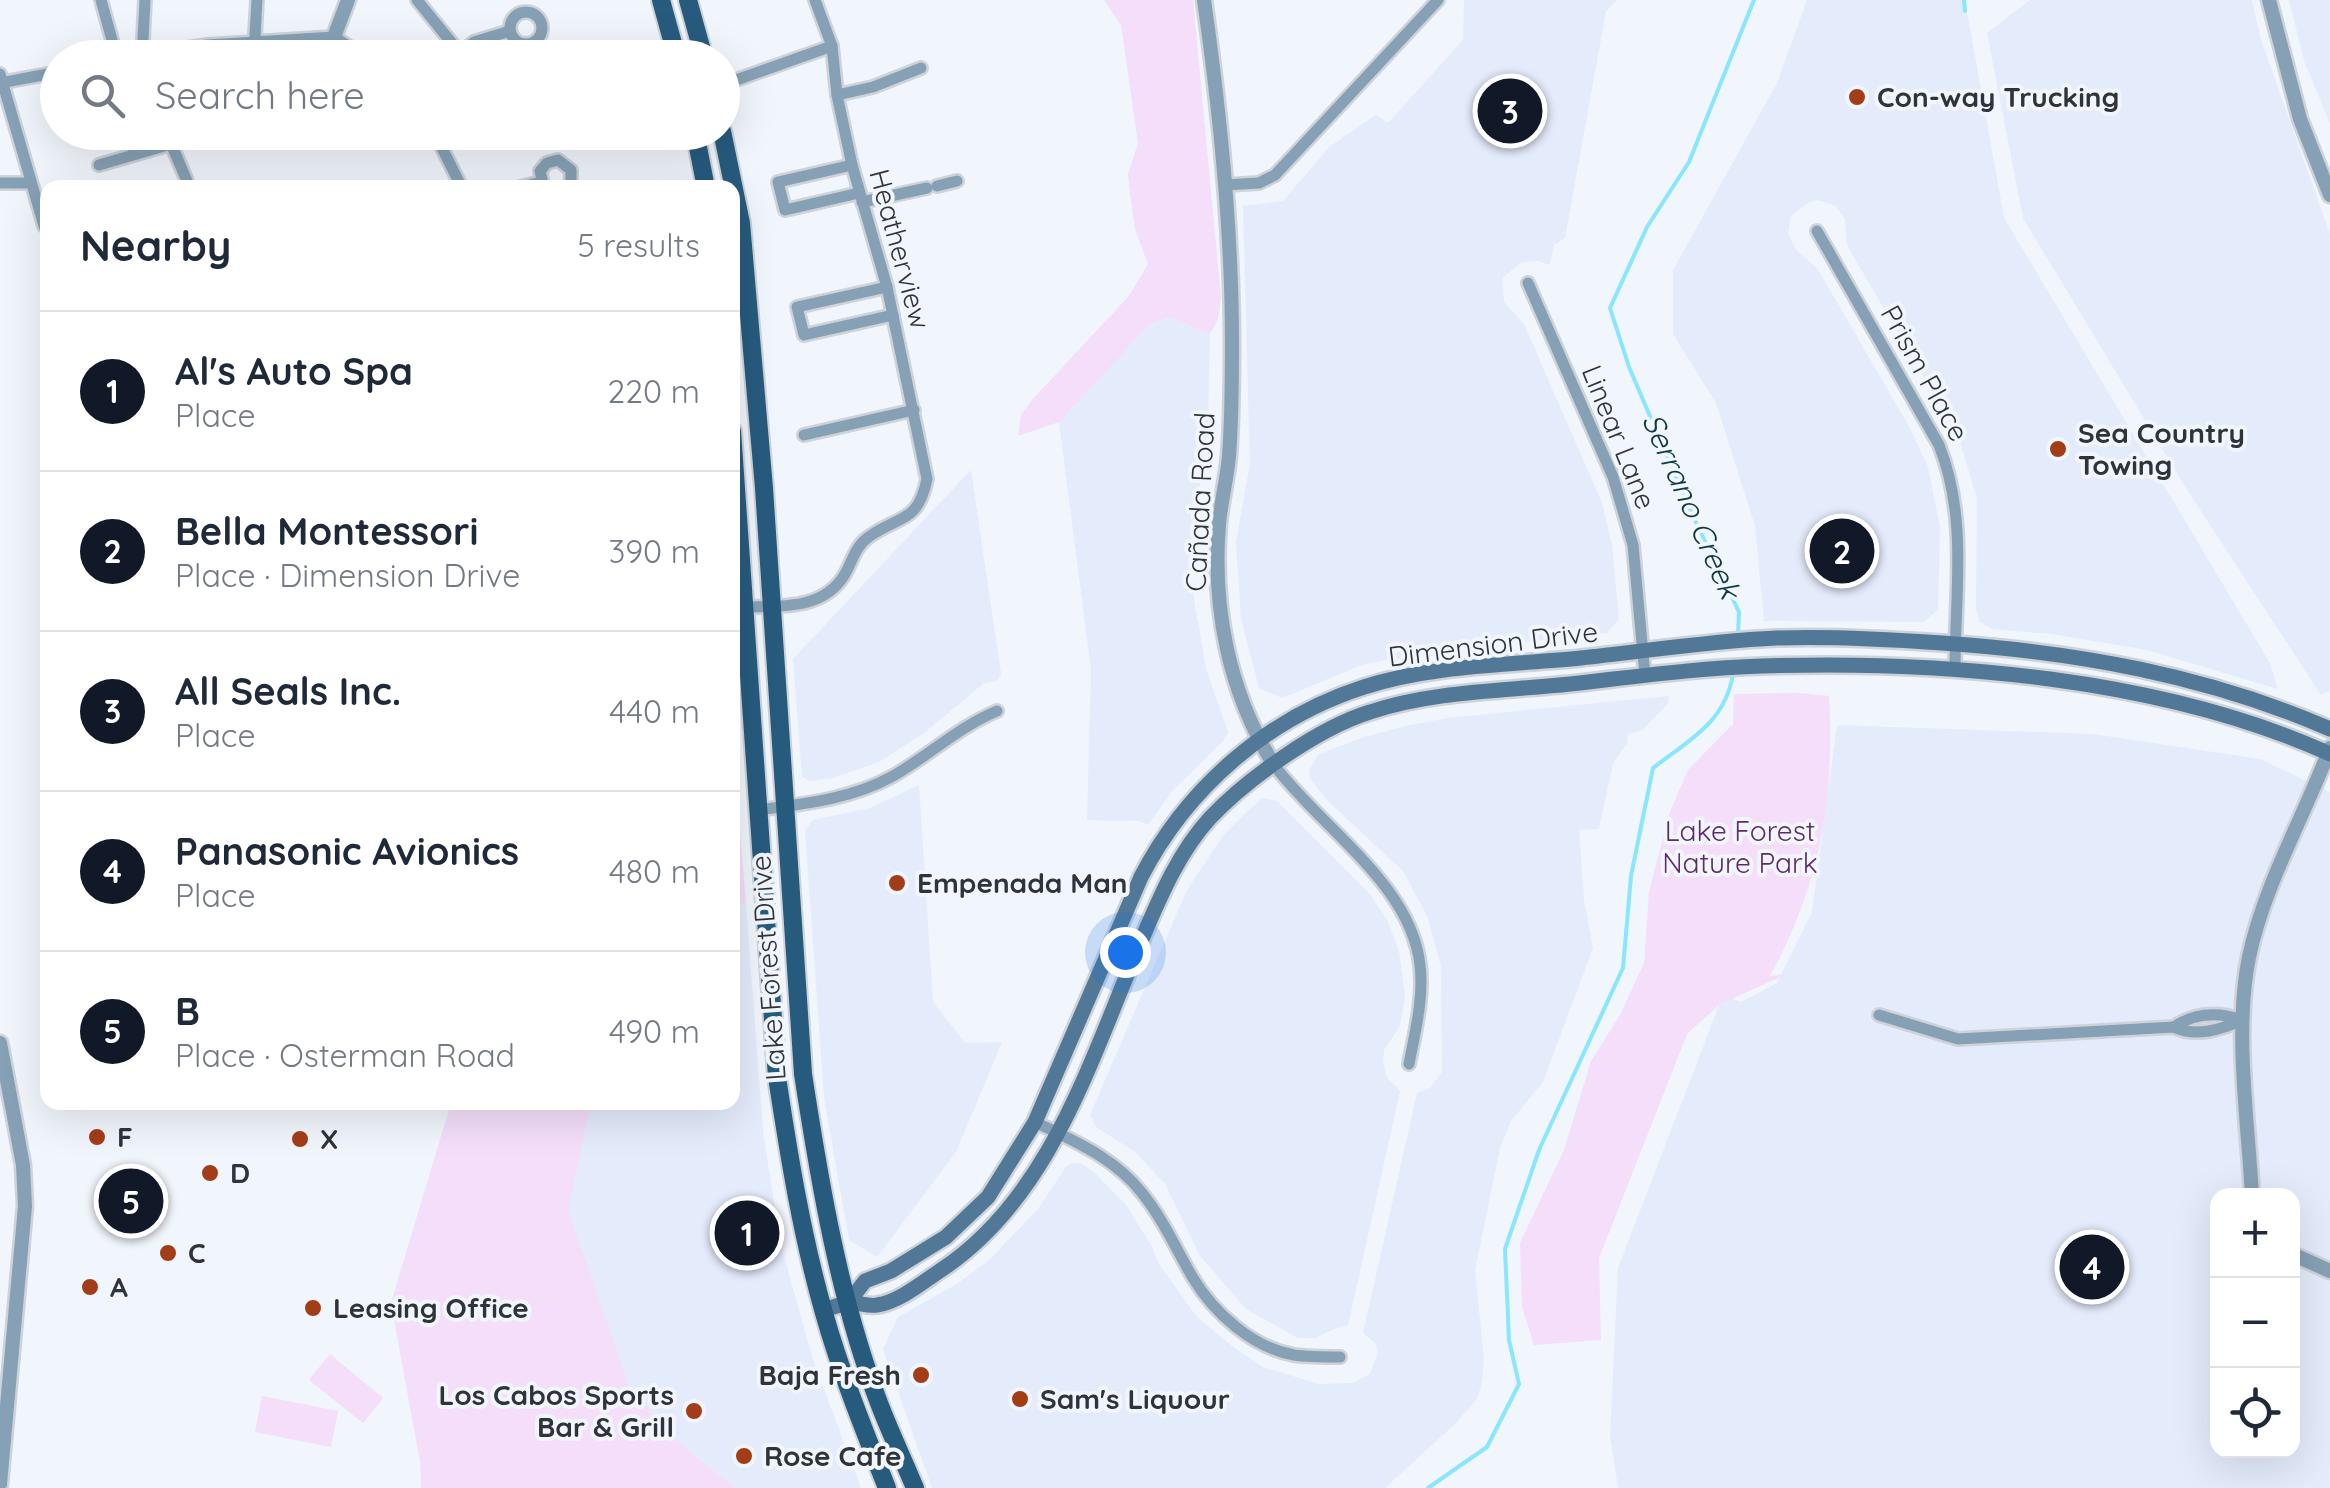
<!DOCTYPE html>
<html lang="en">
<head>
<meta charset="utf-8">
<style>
  :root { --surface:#fff; --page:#f6f6f7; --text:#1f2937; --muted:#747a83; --line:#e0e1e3; --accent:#111827 }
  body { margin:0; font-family:Quicksand,sans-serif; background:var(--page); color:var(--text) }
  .controls { position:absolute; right:30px; bottom:30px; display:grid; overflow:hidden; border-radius:20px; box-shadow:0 10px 40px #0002 }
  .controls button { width:90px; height:90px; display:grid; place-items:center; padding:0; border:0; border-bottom:2px solid var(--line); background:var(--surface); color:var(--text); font:50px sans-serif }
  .you { position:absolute; left:1125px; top:952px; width:35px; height:35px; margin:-25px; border:8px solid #fff; border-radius:50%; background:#1a73e8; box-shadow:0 0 0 15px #1a73e833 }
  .badge { display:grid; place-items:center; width:65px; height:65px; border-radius:50%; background:var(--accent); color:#fff; font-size:32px; font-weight:700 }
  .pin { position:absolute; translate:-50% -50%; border:5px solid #fff; box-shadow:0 2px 10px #0006 }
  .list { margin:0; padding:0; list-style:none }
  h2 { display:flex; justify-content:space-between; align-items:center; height:130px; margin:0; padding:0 40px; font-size:42px }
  h2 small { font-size:32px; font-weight:400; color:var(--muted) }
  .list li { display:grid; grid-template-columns:65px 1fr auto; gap:30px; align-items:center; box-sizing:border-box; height:160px; padding:0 40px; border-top:2px solid var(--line) }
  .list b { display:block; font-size:38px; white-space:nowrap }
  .list p { margin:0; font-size:32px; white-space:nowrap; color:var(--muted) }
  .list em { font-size:32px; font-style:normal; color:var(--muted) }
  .icon { flex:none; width:55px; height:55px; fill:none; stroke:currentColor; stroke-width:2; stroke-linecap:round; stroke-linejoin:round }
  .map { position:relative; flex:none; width:2330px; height:1488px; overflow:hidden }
  .search { position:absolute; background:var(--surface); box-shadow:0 10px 40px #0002; left:40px; top:40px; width:700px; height:110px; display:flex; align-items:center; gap:25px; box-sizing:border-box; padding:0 35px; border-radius:55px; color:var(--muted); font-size:38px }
  .panel { position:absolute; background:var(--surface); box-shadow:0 10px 40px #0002; left:40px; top:180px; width:700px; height:930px; border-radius:20px }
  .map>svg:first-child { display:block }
  .built { fill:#e4ebfb; fill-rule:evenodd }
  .green { fill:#f4defa }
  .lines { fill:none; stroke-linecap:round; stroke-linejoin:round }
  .stream { stroke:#89e6fd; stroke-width:4 }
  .minor-casing { stroke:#ced2d9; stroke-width:16 }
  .tertiary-casing { stroke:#ced2d9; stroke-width:19 }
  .secondary-casing { stroke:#ced2d9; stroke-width:20 }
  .primary-casing { stroke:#ced2d9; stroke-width:22 }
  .minor { stroke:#86a1b5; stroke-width:11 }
  .tertiary { stroke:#86a1b5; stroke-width:14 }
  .secondary { stroke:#517896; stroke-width:15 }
  .primary { stroke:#275b7e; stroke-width:18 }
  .poi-dot { fill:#a33d18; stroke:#f1f5fc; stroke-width:4 }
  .labels { text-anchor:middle; stroke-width:8; stroke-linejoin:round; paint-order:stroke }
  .poi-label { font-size:28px; font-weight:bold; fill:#2f333a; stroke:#f1f5fc; text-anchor:start }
  .street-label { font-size:28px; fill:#2f333a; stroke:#f1f5fc }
  .park-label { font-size:28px; fill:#61296d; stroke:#f1f5fc }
  .water-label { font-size:30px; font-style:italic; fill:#0c3942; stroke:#f1f5fc }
</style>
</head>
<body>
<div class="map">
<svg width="2330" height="1488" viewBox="0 0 2330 1488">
  <rect width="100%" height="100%" fill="#f1f5fc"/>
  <!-- built -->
  <g class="built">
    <path d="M1464,0H1617L1606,11L1565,238L1554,245L1549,265L1539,261L1522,262L1502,278L1504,302L1524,324L1602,503L1612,545L1619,619L1607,633L1445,651L1364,664L1282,698L1259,688L1241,619L1236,542L1250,464L1243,206L1283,201L1329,147L1376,115L1388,123L1463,40Z"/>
    <path d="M1807,0H1965L2004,218L2270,663L2278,689L2147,650L2051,634L1992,629L1980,622L1976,609L1977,499L1959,438L1847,245L1845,219L1836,206L1818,200L1809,202L1791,216L1788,234L1797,251L1817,268L1910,428L1928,467L1940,527L1938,610L1923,622L1764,621L1755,526L1716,403L1673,334V270L1777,83Z"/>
    <path d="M2030,0H2252L2261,40L2330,234V691L2321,695L2184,485L2023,218L1987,33Z"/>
    <path d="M2289,0H2330V124L2304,60Z"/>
    <path d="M1169,317L1210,334L1208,422L1192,548L1191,582L1206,669L1228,732L1223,741L1173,790L1148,825L1139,821L1087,820L1091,670L1059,422L1150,324Z"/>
    <path d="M971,470L1001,674L997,681L984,683L924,733L879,762L833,778L809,781L802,776L793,659Z"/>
    <path d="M1669,696L1668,703L1643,730L1627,734L1628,742L1613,763L1599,829L1579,830L1584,900L1593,948L1543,1082L1511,1121L1500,1148L1475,1270L1484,1359L1482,1382L1477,1399L1456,1423L1385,1488H932L883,1349L898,1317L957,1284L988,1261L1038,1209L1066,1167L1071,1163L1082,1164L1095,1173L1126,1205L1151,1245L1159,1264L1197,1317L1232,1346L1263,1367L1319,1384L1353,1383L1370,1374L1378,1352L1375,1343L1363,1333L1417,1093L1430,1088L1442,1072L1441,967L1428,918L1403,871L1329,802L1309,777L1310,768L1319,754L1364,737L1406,726L1447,718Z"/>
    <path d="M1837,725L2093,734L2260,759L2330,792V1488H1618L1610,1436L1618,1268L1723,995L1741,1002L1777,983L1812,912ZM2218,1196H2292V1450H2218Z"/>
    <path d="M919,785L933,1002L965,1043L1002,1042L956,1152L877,1257L849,1240L824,1098L805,830L813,820L870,808Z"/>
    <path d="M1262,798L1277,801L1370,894L1387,920L1399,951L1405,996L1400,1026L1384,1050L1383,1062L1387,1078L1400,1091L1348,1325L1334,1329L1316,1338H1298L1246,1309L1200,1256L1165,1184L1135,1152L1096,1127L1090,1115L1187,890L1225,833Z"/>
    <path d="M746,904L763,1131L780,1242L813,1360L861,1488H735L676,1440L629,1386L567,1210L591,1103L732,1102L733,905Z"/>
  </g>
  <!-- green -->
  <g class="green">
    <path d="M1104,0H1193L1221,298L1218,319L1210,334L1169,317L1150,324L1059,422L1018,436L1021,415L1032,400L1129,296L1148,264L1135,229L1130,194L1128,174L1138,143L1121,25Z"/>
    <path d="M1798,693L1829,696C1835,799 1820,885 1770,976L1787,974L1720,1004L1687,1034L1599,1258L1601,1340L1534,1345L1522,1307L1520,1243L1564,1150L1591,1061L1620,1015L1644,963L1649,892L1669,814L1688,770L1733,724L1734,694Z"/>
    <path d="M732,731L746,904L733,905H732Z"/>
    <path d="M451,1103H591L568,1210L629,1386L676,1440L735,1488H421L420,1462L391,1303Z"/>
    <path d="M330,1354L383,1398L363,1423L309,1380Z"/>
    <path d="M262,1396L338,1411L331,1447L255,1432Z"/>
  </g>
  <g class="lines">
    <!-- stream -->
    <g class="stream">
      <path d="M1964,0L1965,11"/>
      <path d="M1738,635L1739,612L1691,512L1629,367L1610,308L1647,227L1689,162L1754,0"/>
      <path d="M1428,1488L1487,1447L1519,1384L1509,1340L1505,1249L1539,1150L1623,968L1631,876L1653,768C1689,740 1725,723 1733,674"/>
    </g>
    <defs>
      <g id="minor">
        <path d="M101,0L117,58"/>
        <path d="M257,0L255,35L260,58"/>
        <path d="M417,0L460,53"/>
        <circle cx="526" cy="28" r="16"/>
        <path d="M458,55L474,42L510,31"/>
        <path d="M120,58L207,45L334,37L367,58"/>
        <path d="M142,58L145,0"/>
        <path d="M0,74L44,226"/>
        <path d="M0,83L58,72"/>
        <path d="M722,85L832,46"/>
        <path d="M837,95L873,87L921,68"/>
        <path d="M129,132L135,154"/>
        <path d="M166,132L187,181"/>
        <path d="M290,132L291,134"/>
        <path d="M434,132L462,188"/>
        <path d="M99,165L171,144"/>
        <path d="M852,165L778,182L785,210L859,193"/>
        <path d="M0,183H30"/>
        <path d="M1224,185L1259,183L1275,175L1438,0"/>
        <path d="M937,186L957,181"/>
        <path d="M517,188L541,182"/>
        <path d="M544,188L540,171L547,163L558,160L571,170V181L567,188"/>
        <path d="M862,202L927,188"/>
        <path d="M1817,231L1939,445C1968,518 1955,593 1955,669"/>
        <path d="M1528,283L1613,477L1633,545L1645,676"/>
        <path d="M887,287L797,307L804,335L893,315"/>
        <path d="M804,435L914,410"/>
        <path d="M746,607C781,606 824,610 845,574C853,560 855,546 870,536C900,515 918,523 927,479L887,287L852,165L837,95L832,46L815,0"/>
        <path d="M1274,765C1322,829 1411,884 1420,965C1424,998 1415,1032 1409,1064"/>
        <path d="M758,810C804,804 852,799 893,776C930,755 957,728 997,711"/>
        <path d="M1879,1015L1958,1039L2174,1027C2196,1038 2222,1029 2243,1020"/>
        <path d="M2174,1027C2195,1012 2219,1012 2243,1020"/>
        <path d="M1035,1122C1074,1141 1115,1158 1142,1193C1163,1219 1176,1249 1193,1278C1214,1313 1253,1348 1294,1355C1309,1357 1325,1357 1340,1357"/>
      </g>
      <g id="tertiary">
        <path d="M1204,0C1220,112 1232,228 1232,342C1232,380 1232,418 1229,456C1227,479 1221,501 1219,524C1212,608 1229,693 1274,765"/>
        <path d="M2269,0L2300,119L2330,195"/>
        <path d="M334,37L348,0"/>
        <path d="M0,1043L23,1165L25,1206L0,1484"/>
        <path d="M2252,1196C2248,1120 2234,1031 2249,957C2264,885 2304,817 2330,748"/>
        <path d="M2292,1254L2330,1271"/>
      </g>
      <g id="secondary">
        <path d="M848,1303L865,1281L891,1271L946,1237L988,1197L1035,1122L1141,877C1187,788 1267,718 1364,687C1432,665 1510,665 1581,658C1646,651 1711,641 1776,638C1832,636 1886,639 1942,643C2076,652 2206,675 2330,729"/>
        <path d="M823,1310C831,1308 841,1304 849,1303C858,1302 868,1307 877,1305C899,1302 923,1282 941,1270C1050,1198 1090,1061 1139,946C1158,902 1177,854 1210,818C1247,779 1318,728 1370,712C1432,691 1504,691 1570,684C1633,677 1698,668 1762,666C1944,660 2163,678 2330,754"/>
      </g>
      <g id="primary">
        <path d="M661,0L677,58"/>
        <path d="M688,0L704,58"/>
        <path d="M722,131L741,223L764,488L803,1074C820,1184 839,1298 879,1403C890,1432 903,1459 915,1488"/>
        <path d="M695,132L706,188"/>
        <path d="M732,431L777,1077C789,1156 802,1236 824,1313C841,1373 864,1430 887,1488"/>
      </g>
    </defs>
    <!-- minor casing -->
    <use href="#minor" class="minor-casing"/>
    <!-- tertiary casing -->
    <use href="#tertiary" class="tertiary-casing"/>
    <!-- secondary casing -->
    <use href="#secondary" class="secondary-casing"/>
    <!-- primary casing -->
    <use href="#primary" class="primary-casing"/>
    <!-- minor -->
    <use href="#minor" class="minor"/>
    <!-- tertiary -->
    <use href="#tertiary" class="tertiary"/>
    <!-- secondary -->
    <use href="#secondary" class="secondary"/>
    <!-- primary -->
    <use href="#primary" class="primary"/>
  </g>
  <!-- markers -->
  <g class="poi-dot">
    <circle cx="1857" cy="97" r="10"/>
    <circle cx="2058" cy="449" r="10"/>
    <circle cx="897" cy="883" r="10"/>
    <circle cx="97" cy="1137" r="10"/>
    <circle cx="300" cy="1139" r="10"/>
    <circle cx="210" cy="1173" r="10"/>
    <circle cx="168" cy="1253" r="10"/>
    <circle cx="90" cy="1287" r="10"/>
    <circle cx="313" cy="1308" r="10"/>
    <circle cx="921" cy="1375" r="10"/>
    <circle cx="1020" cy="1399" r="10"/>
    <circle cx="694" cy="1411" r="10"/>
    <circle cx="744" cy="1456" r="10"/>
  </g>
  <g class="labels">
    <!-- poi labels -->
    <g class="poi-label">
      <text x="1877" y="107">Con-way Trucking</text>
      <text x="2078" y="443">Sea Country<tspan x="2078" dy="32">Towing</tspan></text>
      <text x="917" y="893">Empenada Man</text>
      <text x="117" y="1147">F</text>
      <text x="320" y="1149">X</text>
      <text x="230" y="1183">D</text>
      <text x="188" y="1263">C</text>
      <text x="110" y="1297">A</text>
      <text x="333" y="1318">Leasing Office</text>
      <text x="901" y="1385" text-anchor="end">Baja Fresh</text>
      <text x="674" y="1405" text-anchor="end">Los Cabos Sports<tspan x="674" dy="32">Bar &amp; Grill</tspan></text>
      <text x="1040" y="1409">Sam's Liquour</text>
      <text x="764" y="1466">Rose Cafe</text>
    </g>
    <!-- street labels -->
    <g class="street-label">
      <text transform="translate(900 249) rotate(75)" y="10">Heatherview</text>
      <text transform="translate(1925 373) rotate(61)" y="10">Prism Place</text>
      <text transform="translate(1619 437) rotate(68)" y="10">Linear Lane</text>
      <text transform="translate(1200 502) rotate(-87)" y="10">Cañada Road</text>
      <text transform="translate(1493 644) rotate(-7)" y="10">Dimension Drive</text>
      <text transform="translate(768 968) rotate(-94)" y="10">Lake Forest Drive</text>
    </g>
    <!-- park labels -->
    <g class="park-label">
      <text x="1740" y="841">Lake Forest<tspan x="1740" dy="32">Nature Park</tspan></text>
    </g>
    <!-- water labels -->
    <g class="water-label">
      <text transform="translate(1691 506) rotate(66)" y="10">Serrano Creek</text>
    </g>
  </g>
</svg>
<div class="controls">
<button>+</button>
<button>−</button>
<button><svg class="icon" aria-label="locate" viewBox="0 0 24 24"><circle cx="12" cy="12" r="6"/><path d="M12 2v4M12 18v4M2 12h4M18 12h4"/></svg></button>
</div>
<div class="you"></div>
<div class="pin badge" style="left:747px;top:1233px">1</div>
<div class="pin badge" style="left:1842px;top:551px">2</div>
<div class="pin badge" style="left:1510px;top:111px">3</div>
<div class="pin badge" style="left:2092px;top:1267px">4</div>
<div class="pin badge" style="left:131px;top:1201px">5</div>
<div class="search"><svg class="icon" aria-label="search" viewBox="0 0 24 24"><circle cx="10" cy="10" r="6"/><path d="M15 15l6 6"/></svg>Search here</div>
<section class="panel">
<h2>Nearby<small>5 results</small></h2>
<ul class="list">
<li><span class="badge">1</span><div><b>Al's Auto Spa</b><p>Place</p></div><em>220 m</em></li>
<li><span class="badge">2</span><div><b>Bella Montessori</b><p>Place · Dimension Drive</p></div><em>390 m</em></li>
<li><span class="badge">3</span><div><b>All Seals Inc.</b><p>Place</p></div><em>440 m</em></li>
<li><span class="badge">4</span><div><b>Panasonic Avionics</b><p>Place</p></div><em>480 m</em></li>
<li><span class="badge">5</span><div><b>B</b><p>Place · Osterman Road</p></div><em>490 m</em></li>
</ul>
</section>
</div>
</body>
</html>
